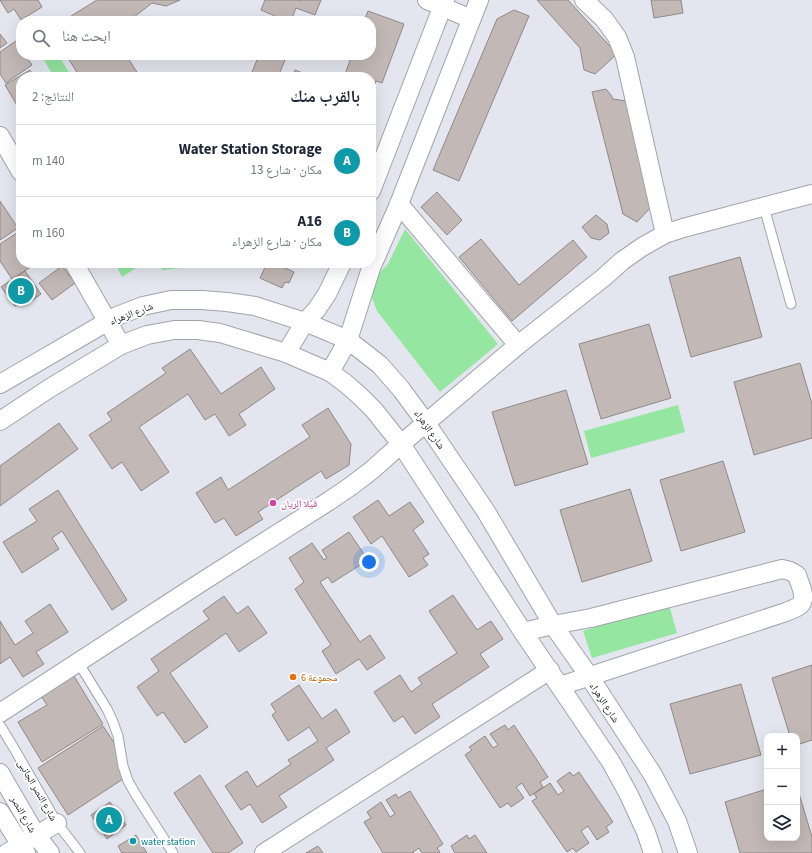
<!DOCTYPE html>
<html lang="ar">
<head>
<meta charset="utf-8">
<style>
  :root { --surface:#fff; --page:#f2f2f3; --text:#1f2937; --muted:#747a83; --line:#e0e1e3; --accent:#1a73e8 }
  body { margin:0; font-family:"Source Sans 3","Noto Naskh Arabic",sans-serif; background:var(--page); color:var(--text); direction:rtl }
  .controls { position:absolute; right:12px; bottom:12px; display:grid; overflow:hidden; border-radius:8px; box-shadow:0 4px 16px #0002 }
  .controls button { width:36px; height:36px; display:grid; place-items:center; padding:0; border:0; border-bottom:1px solid var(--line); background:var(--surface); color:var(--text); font:20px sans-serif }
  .you { position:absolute; left:369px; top:562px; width:14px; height:14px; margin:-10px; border:3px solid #fff; border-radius:50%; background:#1a73e8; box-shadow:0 0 0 6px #1a73e833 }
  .badge { display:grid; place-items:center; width:26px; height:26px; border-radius:50%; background:var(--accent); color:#fff; font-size:13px; font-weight:700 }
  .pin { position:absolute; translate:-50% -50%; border:2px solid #fff; box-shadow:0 1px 4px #0006 }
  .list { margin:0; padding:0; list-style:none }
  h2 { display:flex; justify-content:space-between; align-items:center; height:52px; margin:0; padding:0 16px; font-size:17px }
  h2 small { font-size:13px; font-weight:400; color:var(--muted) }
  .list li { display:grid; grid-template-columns:26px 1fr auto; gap:12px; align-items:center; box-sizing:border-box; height:72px; padding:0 16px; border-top:1px solid var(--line) }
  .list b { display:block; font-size:15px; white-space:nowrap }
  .list p { margin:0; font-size:13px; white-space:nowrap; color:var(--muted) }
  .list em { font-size:13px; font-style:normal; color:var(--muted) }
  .icon { flex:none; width:22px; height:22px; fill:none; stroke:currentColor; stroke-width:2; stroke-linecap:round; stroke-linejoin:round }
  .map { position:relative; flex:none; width:812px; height:853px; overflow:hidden; direction:ltr }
  .search { position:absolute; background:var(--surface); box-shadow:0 4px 16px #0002; left:16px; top:16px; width:360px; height:44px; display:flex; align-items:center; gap:10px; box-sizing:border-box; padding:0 14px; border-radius:16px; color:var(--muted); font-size:15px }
  .panel { position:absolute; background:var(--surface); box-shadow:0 4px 16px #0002; left:16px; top:72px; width:360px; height:196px; border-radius:16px; direction:rtl }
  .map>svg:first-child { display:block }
  .green { fill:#94e6a0 }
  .building { fill:#c2b8b6; stroke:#918786 }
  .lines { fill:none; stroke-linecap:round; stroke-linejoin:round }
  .service-casing { stroke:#a1a4ab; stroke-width:11 }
  .minor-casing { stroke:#a1a4ab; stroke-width:20 }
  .service { stroke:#fff; stroke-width:9 }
  .minor { stroke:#fff; stroke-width:18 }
  .hotel-dot { fill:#d1479c; stroke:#fff; stroke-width:1.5 }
  .food-dot { fill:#e8710a; stroke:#fff; stroke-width:1.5 }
  .culture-dot { fill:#0f9aa8; stroke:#fff; stroke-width:1.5 }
  .labels { text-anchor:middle; stroke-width:3.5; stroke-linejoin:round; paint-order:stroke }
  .street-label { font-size:10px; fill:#18191c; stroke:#fff }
  .hotel-label { font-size:10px; fill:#b23c85; stroke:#fff; text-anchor:start }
  .food-label { font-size:10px; fill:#c56008; stroke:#fff; text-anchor:start }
  .culture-label { font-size:10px; fill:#0d838f; stroke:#fff; text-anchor:start }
</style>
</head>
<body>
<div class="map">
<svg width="812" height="853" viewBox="0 0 812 853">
  <rect width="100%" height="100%" fill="#e3e6ee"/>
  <!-- green -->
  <g class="green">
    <path d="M41,55H58L72,77H54Z"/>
    <path d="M405,229L498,344L440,392L377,311L372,298L373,286L379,273L388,264Z"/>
    <path d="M115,263H142V264L122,277Z"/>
    <path d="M161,263H226L162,270Z"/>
    <path d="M678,405L685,432L591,458L584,431Z"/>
    <path d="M669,605L677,633L592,658L583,631Z"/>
  </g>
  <!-- building -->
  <g class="building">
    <path d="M0,0H38L42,7L21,20L14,9L8,13Z"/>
    <path d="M97,0H180L166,6L152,3L129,21H63Z"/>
    <path d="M265,0H297L300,1L301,0H321L315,15L296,8L292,18L299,21H273L275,16L261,10Z"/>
    <path d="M537,0H568L617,54L595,74L584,70L580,48Z"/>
    <path d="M651,0H681L683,13L654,18Z"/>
    <path d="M514,10L529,16L459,181L433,170L497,19Z"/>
    <path d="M368,11L404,24L382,83L376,81L371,95V77H344L352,55H371V21H364Z"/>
    <path d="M0,34L7,43L0,48Z"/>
    <path d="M16,41L21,48V55H25L32,65L6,83L0,74V52Z"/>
    <path d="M66,55H126L140,77H80Z"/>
    <path d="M259,55H287L278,77H250Z"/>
    <path d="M30,70L34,77H21V112L5,85Z"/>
    <path d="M295,70L313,77H293Z"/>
    <path d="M606,89L611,95L613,99L626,101L652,206L637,222L623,214L592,92Z"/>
    <path d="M437,192L462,220L447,235L421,207Z"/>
    <path d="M0,201L18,228L0,240Z"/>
    <path d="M596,215L607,224L609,233L600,240L591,238L582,227Z"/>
    <path d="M20,231L21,232V263H37L12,279L0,261V244Z"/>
    <path d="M481,239L519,285L573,240L587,257L512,321L459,257Z"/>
    <path d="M740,257L762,337L691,357L669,277Z"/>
    <path d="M267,263H288L285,268L294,272L289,283L285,282L282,288L260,278Z"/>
    <path d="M62,266L75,283L52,300L39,283Z"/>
    <path d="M25,271L41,294L27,304L24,300L15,306L1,287Z"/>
    <path d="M649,324L671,398L601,419L579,344Z"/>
    <path d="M190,349L221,394L261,367L275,389L239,414L246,425L229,436L215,414L205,420L188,394L139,427L169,472L141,491L122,462L112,469L89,435L112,420L107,413L166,373L162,368Z"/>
    <path d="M800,363L812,404V438L754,455L734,382Z"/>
    <path d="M566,390L588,464L515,486L492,412Z"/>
    <path d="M328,408L351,444L349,465L326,479L321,471L258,512L263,519L236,536L224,518L215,523L196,493L221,477L228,490L310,437L302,425Z"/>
    <path d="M59,423L78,449L0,506V466Z"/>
    <path d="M723,461L745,532L681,551L660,480Z"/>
    <path d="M630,489L652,561L582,582L560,510Z"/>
    <path d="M58,490L127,600L112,610L62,531L52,538L59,549L22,573L3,542L37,521L29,509Z"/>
    <path d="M378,500L389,516L410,502L424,522L413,530L429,554L423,558L428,565L409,577L382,536L371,544L353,517Z"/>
    <path d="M349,532L368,560L332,583L328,577L320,582L360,642L370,635L385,658L367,670L359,659L336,674L322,651L331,645L295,589L304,582L289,558L312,543L324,560L327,558L322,550Z"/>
    <path d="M453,595L477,630L491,621L503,639L480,654L489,667L432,704L440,717L415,734L403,716L394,722L374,692L400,675L411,692L422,684L418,678L457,653L429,611Z"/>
    <path d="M224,596L237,614L248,606L267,633L239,652L226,633L170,673L208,727L185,743L163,712L157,716L137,687L159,671L151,659L209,619L203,611Z"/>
    <path d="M50,604L68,632L36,652L44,664L23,677L10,657L0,664V621L15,645L33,633L25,621Z"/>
    <path d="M812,665V740L797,745V736H790L772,678Z"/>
    <path d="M74,676L103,724L42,762L18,722L47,705L41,696Z"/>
    <path d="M741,684L761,755L690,774L670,704Z"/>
    <path d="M299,685L322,719L336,709L350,732L326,748L334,760L279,796L287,807L262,823L250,804L241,810L225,786L247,771L257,787L291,764L288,760L318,741L309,727L288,741L272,715L276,712L271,704Z"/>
    <path d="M505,725L508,730L514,725L548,777L540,782L543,787L530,796L522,783L516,787L524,798L511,807L508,803L500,808L465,755L472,750L469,747L485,736L493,748L498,745L490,734Z"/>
    <path d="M103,726L115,744L123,779L68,815L38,768Z"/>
    <path d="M570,772L573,776L579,772L613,822L606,827L609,832L597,840L588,826L581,831L589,843L576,852L573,848L567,852L532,801L537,798L534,794L550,783L558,795L564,791L557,781Z"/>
    <path d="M200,775L243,843L228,853H213L174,793Z"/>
    <path d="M797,787L812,837V853H740L725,802L767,789V838H797Z"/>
    <path d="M410,791L443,844L437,848L440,852L438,853H422L419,848L413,852L414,853H383L364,822L371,818L367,812L381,802L390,817L395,814L386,800L396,794L398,798Z"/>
    <path d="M110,802L126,825L107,839L91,815Z"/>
    <path d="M136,835L147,853H122L118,846Z"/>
    <path d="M467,835L469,839L475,835L487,853H455L451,846Z"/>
    <path d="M318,846L323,853H306Z"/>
  </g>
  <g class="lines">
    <defs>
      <g id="service">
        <path d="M764,207L791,304"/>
        <path d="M78,662L107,709L113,722L118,736L123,766L128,781L136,795L173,853"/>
        <path d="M0,725L15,750L57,823L80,853"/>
      </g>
      <g id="minor">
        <path d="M427,0L471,19"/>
        <path d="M584,0L604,19L617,37L625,57L665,234"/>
        <path d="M0,136L21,172"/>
        <path d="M371,191L445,0"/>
        <path d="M399,204L518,345"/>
        <path d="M74,263L121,345"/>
        <path d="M286,353L305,322L317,309L327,294L342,263"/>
        <path d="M330,372L348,340L371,268L399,204L479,0"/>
        <path d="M0,384L117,316L143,306L171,300H202L227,302L255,306L305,322L348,340L380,365L401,389L426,423L485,510L553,625L589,676L653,775L677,821L688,853"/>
        <path d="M0,421L50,388L121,345L147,335L174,330H198L220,333L286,353L330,372L345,383L361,397L374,410L401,444L523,632L611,762L629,795L646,832L653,853"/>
        <path d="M523,632L553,625L591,618L782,569L790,571L797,575C799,583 807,596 801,604C798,608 790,610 786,612L560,686"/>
        <path d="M0,713L197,585L329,501L351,486L372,470L401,444L518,345L603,278L622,261L642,247L665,234L683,228L812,194"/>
        <path d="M0,773L36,835L50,853"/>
        <path d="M0,812L26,853"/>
        <path d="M7,853L57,823"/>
        <path d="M264,853L550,670"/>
      </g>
    </defs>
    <!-- service casing -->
    <use href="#service" class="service-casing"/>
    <!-- minor casing -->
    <use href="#minor" class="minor-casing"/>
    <!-- service -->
    <use href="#service" class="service"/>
    <!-- minor -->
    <use href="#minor" class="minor"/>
  </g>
  <!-- markers -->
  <circle class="hotel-dot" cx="273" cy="503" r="4"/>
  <circle class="food-dot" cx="293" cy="677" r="4"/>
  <circle class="culture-dot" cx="133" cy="841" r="4"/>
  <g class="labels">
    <!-- street labels -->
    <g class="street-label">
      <text transform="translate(131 313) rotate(-21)" y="4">شارع الزهراء</text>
      <text transform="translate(430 429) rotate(55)" y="4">شارع الزهراء</text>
      <text transform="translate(605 702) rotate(57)" y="4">شارع الزهراء</text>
      <text transform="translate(38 790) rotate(60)" y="4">شارع النصر الجانبى</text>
      <text transform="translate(24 814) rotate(60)" y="4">شارع النصر</text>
    </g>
    <!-- hotel labels -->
    <g class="hotel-label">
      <text x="281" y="507">فيلا الريان</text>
    </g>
    <!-- food labels -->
    <g class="food-label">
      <text x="301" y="681">مجموعة 6</text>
    </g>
    <!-- culture labels -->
    <g class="culture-label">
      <text x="141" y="845">water station</text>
    </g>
  </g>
</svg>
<div class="controls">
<button>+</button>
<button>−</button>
<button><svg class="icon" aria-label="layers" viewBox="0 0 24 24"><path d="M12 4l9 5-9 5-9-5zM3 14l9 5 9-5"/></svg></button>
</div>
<div class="you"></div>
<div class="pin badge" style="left:109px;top:820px;background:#0f9aa8">A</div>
<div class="pin badge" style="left:21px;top:291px;background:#0f9aa8">B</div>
<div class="search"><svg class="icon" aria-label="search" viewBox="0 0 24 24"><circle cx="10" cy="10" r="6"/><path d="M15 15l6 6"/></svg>ابحث هنا</div>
<section class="panel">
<h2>بالقرب منك<small>النتائج: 2</small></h2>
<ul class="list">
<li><span class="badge" style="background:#0f9aa8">A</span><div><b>Water Station Storage</b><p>مكان · شارع 13</p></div><em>140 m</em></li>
<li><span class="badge" style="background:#0f9aa8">B</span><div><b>A16</b><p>مكان · شارع الزهراء</p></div><em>160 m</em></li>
</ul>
</section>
</div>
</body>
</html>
